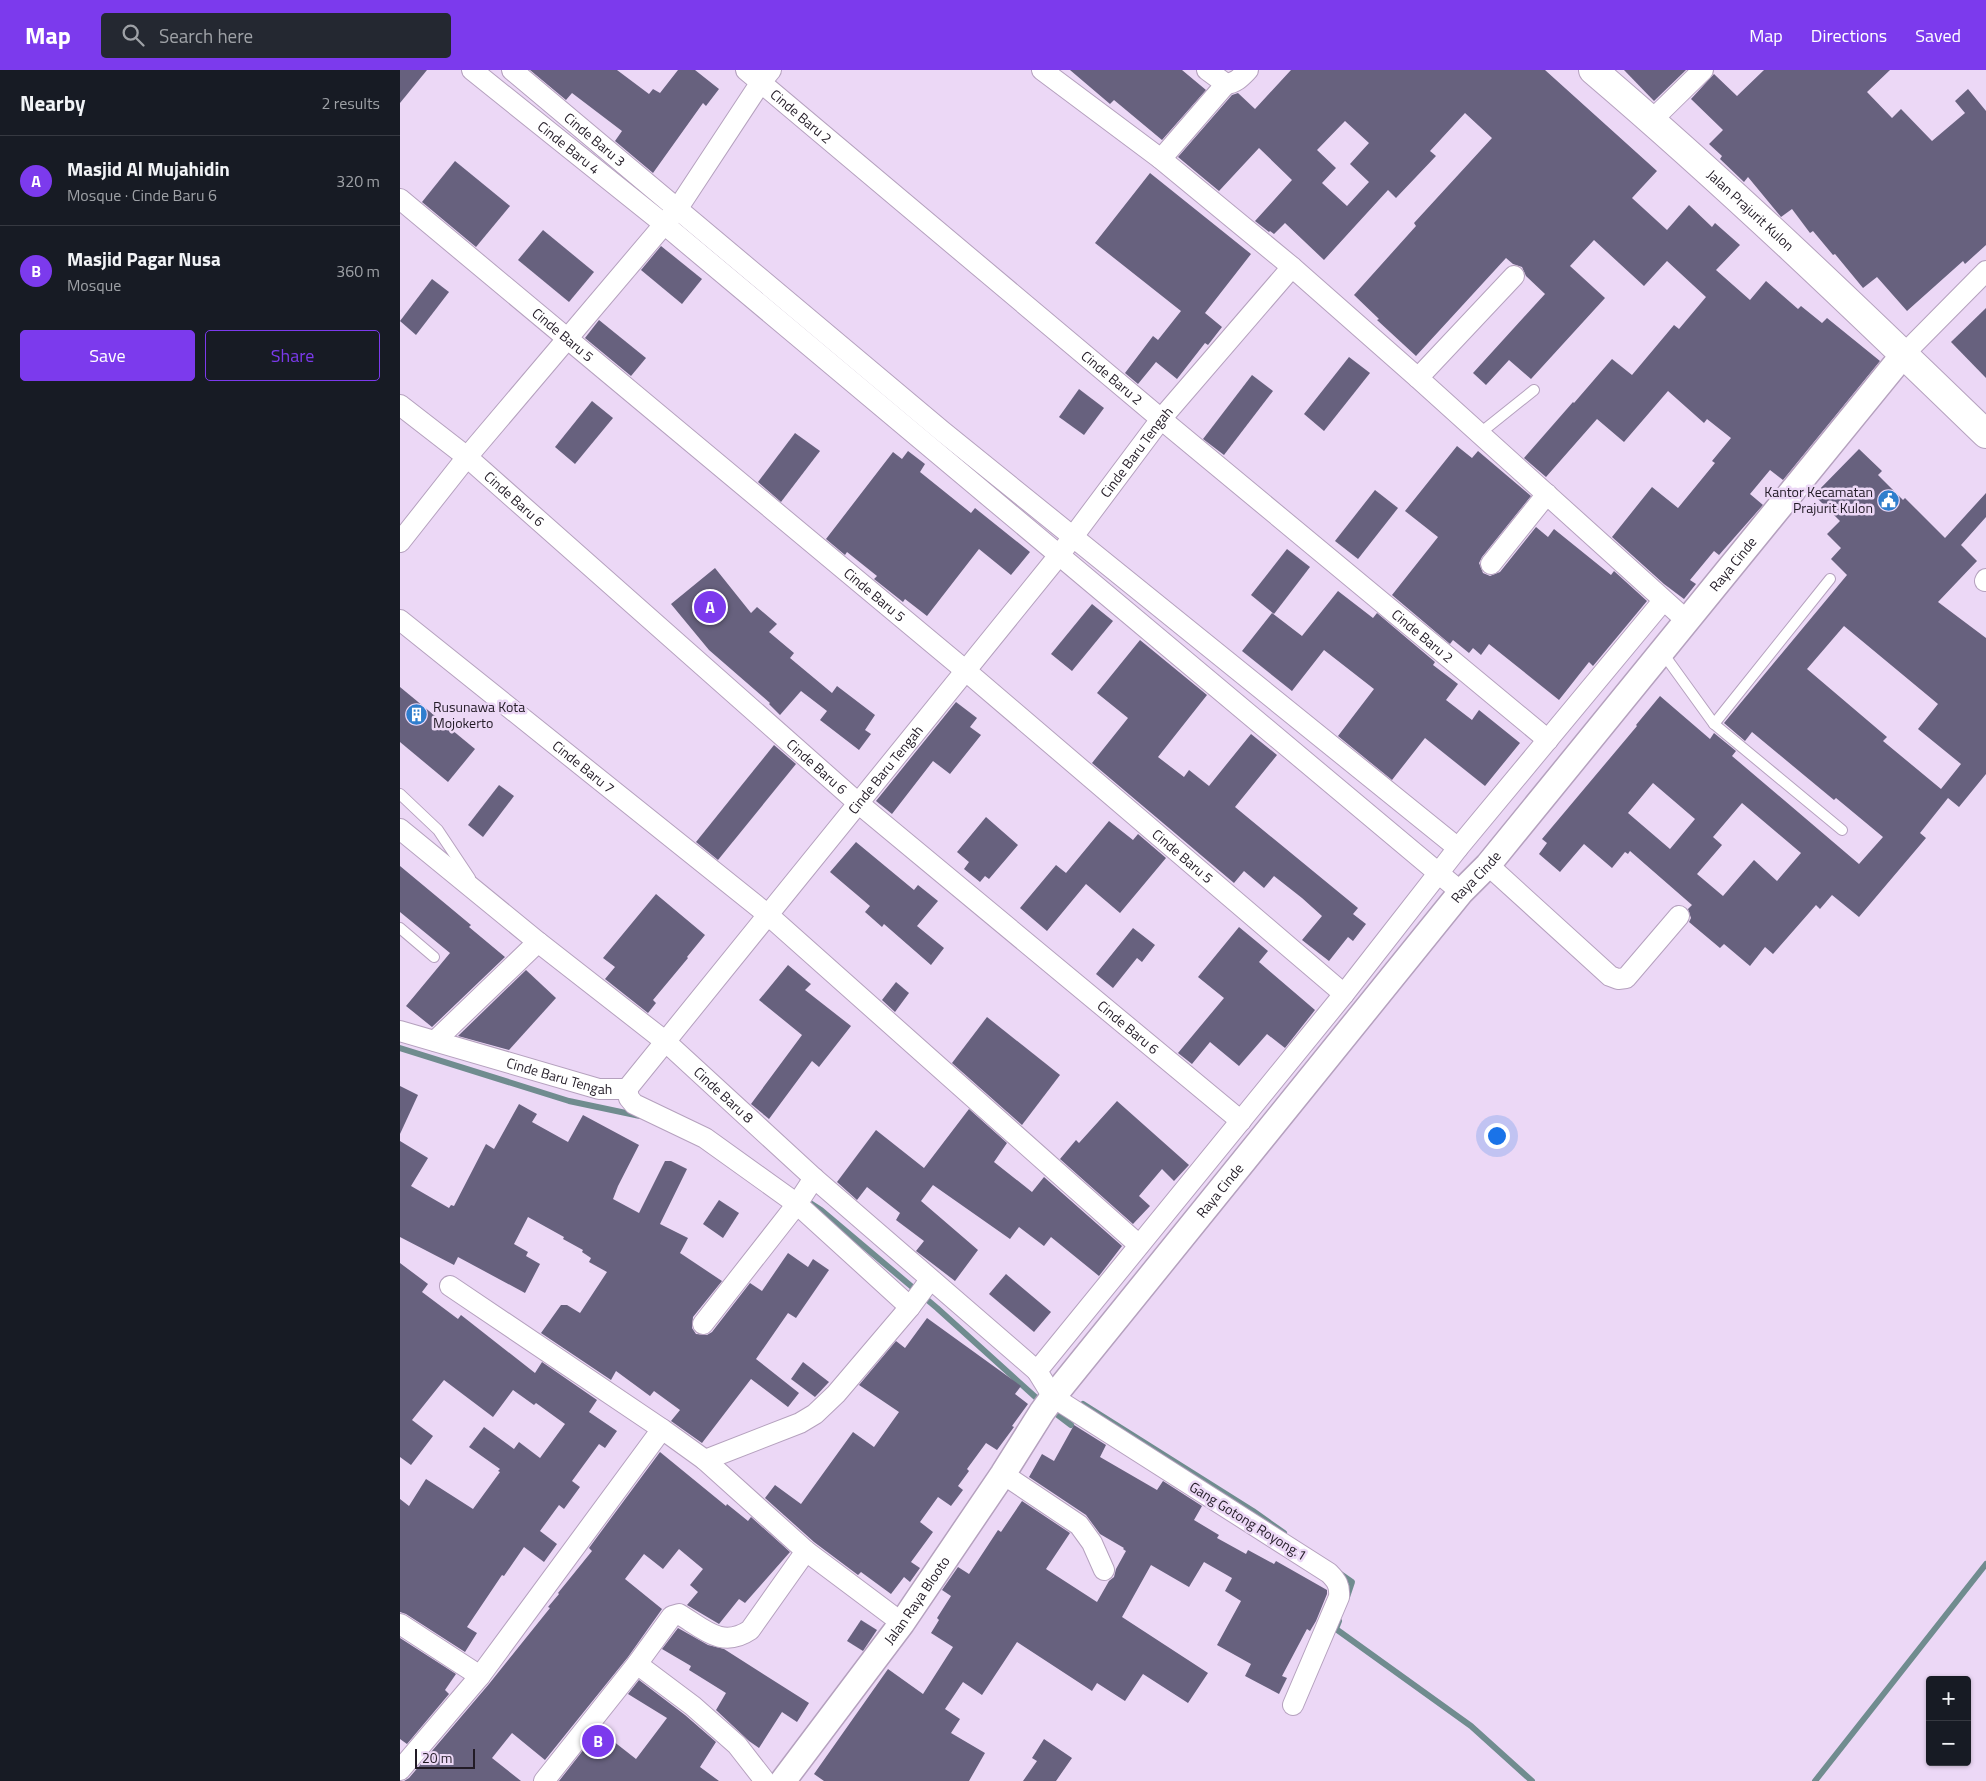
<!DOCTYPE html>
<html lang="en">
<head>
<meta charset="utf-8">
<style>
  :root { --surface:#171b24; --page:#242831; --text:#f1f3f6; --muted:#9ea1a6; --line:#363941; --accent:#7c3aed }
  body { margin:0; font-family:"Titillium Web",sans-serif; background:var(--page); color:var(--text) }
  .controls { position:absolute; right:15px; bottom:15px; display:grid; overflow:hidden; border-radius:5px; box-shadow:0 1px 4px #0004 }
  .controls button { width:45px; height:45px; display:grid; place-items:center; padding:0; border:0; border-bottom:1px solid var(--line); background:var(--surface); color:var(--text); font:25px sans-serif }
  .scale { position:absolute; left:15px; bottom:12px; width:60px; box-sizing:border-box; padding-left:5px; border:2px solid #221b26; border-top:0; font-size:14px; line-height:18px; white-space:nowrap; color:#221b26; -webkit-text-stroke:4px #ecd8f6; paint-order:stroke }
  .you { position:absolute; left:1096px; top:1065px; width:18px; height:18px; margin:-12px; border:4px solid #fff; border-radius:50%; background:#1a73e8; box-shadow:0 0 0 8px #1a73e833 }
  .badge { display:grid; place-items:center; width:32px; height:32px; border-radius:50%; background:var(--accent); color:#fff; font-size:16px; font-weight:700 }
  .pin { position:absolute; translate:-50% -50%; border:2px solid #fff; box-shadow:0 1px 5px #0006 }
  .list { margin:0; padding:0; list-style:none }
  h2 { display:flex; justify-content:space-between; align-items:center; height:65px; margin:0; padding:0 20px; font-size:21px }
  h2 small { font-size:16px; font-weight:400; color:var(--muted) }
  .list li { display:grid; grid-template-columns:32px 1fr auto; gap:15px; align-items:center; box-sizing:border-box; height:90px; padding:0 20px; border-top:1px solid var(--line) }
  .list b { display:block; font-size:19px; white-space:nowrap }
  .list p { margin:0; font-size:16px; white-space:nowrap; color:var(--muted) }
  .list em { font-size:16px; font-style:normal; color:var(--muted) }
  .actions { display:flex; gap:10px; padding:15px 20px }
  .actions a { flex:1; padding:11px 0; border:1px solid var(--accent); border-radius:5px; text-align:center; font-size:18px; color:var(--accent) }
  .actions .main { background:var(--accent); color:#fff }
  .icon { flex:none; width:28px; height:28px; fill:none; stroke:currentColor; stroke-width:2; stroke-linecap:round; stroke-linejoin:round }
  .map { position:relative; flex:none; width:1586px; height:1711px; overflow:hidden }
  header { display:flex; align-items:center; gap:30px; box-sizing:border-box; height:70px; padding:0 25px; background:var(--accent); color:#fff }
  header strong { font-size:24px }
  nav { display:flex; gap:28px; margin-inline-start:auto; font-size:18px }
  .search { width:350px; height:45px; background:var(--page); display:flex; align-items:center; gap:12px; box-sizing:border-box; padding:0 18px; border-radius:5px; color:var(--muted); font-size:19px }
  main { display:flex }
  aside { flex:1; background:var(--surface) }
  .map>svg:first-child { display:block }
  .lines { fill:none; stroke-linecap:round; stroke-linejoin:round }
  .stream { stroke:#708c8f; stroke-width:6 }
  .building { fill:#67617e; fill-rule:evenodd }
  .service-casing { stroke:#b5a1be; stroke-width:12 }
  .minor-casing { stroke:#b5a1be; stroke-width:22 }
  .tertiary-casing { stroke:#b5a1be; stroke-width:28 }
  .secondary-casing { stroke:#b5a1be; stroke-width:30 }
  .service { stroke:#fff; stroke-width:10 }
  .minor { stroke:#fff; stroke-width:20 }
  .tertiary { stroke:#fff; stroke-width:25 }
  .secondary { stroke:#fff; stroke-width:28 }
  .labels { text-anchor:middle; stroke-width:5; stroke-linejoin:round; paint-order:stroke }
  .street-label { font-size:14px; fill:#221b26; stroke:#ecd8f6 }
  .poi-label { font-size:14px; fill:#221b26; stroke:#ecd8f6; text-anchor:end }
</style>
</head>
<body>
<header>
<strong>Map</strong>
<div class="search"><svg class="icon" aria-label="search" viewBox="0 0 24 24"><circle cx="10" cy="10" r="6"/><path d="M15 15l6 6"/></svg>Search here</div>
<nav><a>Map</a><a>Directions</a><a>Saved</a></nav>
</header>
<main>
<aside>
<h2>Nearby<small>2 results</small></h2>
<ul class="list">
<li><span class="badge">A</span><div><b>Masjid Al Mujahidin</b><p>Mosque · Cinde Baru 6</p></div><em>320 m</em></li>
<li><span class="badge">B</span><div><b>Masjid Pagar Nusa</b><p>Mosque</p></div><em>360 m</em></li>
</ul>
<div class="actions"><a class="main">Save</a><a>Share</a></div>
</aside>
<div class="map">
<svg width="1586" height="1711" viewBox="0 0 1586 1711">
  <rect width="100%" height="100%" fill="#ecd8f6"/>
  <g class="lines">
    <!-- stream -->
    <g class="stream">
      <path d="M0,978L169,1031L240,1046"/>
      <path d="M407,1131L421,1140L537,1238L642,1333"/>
      <path d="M683,1334L853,1441L884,1463"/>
      <path d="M650,1339L671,1355"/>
      <path d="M939,1503L952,1512L947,1527"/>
      <path d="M939,1551L936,1559L1071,1656L1132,1711"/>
      <path d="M1415,1711L1586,1494"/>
    </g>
  </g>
  <!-- building -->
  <g class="building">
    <path d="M0,0H27L0,33Z"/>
    <path d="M130,0H217L249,24L253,19L260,23L278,0H295L319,19L306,36L303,33L253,103L215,71L222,61L172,23L166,30Z"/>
    <path d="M670,0H782L806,20L762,70L714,30L710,34Z"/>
    <path d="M891,0H1145L1257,101L1232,128L1267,160L1289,135L1312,157L1315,153L1340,175L1316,200L1350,230L1366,211L1398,239L1401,236L1422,253L1427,248L1480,291L1383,410L1370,400L1350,424L1363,435L1319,485L1314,481L1290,510L1296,514L1284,529L1264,514L1212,467L1252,417L1278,438L1315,393L1312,391L1331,368L1307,349L1304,353L1268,321L1224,372L1197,349L1146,407L1124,388L1173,332L1174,333L1212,289L1232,305L1274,255L1279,259L1306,227L1267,191L1244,216L1194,170L1170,196L1205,228L1131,309L1109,290L1086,315L1073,303L1145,224L1126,206L1122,197L1113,194L1106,188L1016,286L977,250L979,249L954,225L1016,156L1014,153L1092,68L1065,43L1030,81L1036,86L996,128L988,120L924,190L885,153L874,164L870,161L869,162L855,151L892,110L859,78L819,121L778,87L832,25L838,23L855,39ZM945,51L969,73L950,94L969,112L947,136L922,113L936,98L917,80Z"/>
    <path d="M1224,0H1286L1254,31Z"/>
    <path d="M1364,0H1490L1467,22L1492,48L1501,39L1532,71L1565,43L1555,31L1568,19L1586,41V175L1565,194L1563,191L1507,241L1477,207L1463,218L1435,184L1433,185L1413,161L1410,163L1392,139L1381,147L1348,107L1344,112L1320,89L1322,86L1309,74L1323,60L1291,29L1314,4L1337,26Z"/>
    <path d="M55,91L110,136L76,177L22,132Z"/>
    <path d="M750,103L851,184L805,243L822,257L808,275L805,273L777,309L756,292L738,314L725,303L753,266L758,270L781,241L695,173Z"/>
    <path d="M143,160L194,202L169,232L118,190Z"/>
    <path d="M261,176L302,209L282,234L241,200Z"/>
    <path d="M32,209L49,222L16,265L0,251Z"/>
    <path d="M1586,238V308L1551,272Z"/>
    <path d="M199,250L246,288L231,306L185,268Z"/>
    <path d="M949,287L970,303L924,361L904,344Z"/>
    <path d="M852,305L873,321L824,385L803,369Z"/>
    <path d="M679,319L704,338L684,365L659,347Z"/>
    <path d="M192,331L213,348L175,394L155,377Z"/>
    <path d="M395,363L420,381L381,432L358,412Z"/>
    <path d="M1057,376L1072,388L1078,381L1131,426L1082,487L1079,493L1083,503L1090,506L1100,502L1136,457L1148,467L1154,459L1211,505L1214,501L1247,531L1193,596L1189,592L1159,630L1089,574L1081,585L1073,578L1069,583L1053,570L1050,574L992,525L1038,467L1005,441Z"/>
    <path d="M1459,379L1482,401L1478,405L1503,430L1505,428L1545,468L1586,423V447L1561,475L1577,491L1538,532L1586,568V704L1559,737L1548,728L1520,763L1526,768L1459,847L1432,825L1420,839L1416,835L1373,884L1365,877L1350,896L1324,874L1320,878L1289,852L1291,848L1288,839L1292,835L1230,781L1228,784L1225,782L1212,798L1184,774L1160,802L1139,784L1147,773L1142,769L1237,656L1236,655L1260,626L1310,669L1314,663L1336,681L1332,686L1459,794L1483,767L1436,728L1434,730L1352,662L1345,671L1324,653L1447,505L1431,489L1441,478L1427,464L1440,451L1414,425ZM1444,556L1538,634L1518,659L1561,694L1541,719L1483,671L1487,667L1407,599ZM1253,713L1295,749L1270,779L1228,743ZM1342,733L1401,783L1377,811L1354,790L1323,826L1297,804L1322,775L1313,767Z"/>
    <path d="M508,381L525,394L520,402L571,443L575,438L630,482L611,505L579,479L527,546L505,529L503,532L474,509L477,506L447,482L445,485L426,469L493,382L502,389Z"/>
    <path d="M975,420L998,438L958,489L935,471Z"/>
    <path d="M887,479L910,497L874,544L851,525Z"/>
    <path d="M315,498L351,543L357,537L377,554L369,562L394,583L390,588L432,623L437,616L475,645L465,660L471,664L459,680L420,650L427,641L401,621L380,645L369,634L370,633L309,580L271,534Z"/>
    <path d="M938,521L973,548L977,543L1035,592L1033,595L1058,614L1046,630L1072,650L1079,640L1120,673L1085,716L1025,668L992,710L938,666L974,619L924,580L892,621L842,581L872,543L902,566Z"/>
    <path d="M692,534L713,551L672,601L651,584Z"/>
    <path d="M740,570L807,625L758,687L784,707L789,700L809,716L851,664L877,685L835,737L958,838L953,844L966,854L953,871L948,867L929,891L902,870L922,846L902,828L874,806L864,818L844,801L834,813L692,693L728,648L697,623Z"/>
    <path d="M0,617L75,679L48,712L0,672Z"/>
    <path d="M556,632L577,648L570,657L581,665L550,704L533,691L492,744L476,731Z"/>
    <path d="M374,675L396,694L318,790L296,772Z"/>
    <path d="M99,715L114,726L83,767L68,755Z"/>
    <path d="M586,747L618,775L589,809L585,806L580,812L564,799L569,792L557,782Z"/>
    <path d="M709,751L733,770L738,764L766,788L720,843L686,814L647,861L620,838L656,795L666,803Z"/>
    <path d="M456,772L514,820L518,815L538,831L517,856L544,878L531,895L484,854L482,857L465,842L470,836L430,802Z"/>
    <path d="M0,796L71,855L69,857L105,887L32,957L6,936L50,883L0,842Z"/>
    <path d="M256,824L305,865L287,887L288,888L253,930L256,933L248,943L205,909L215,897L203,888Z"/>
    <path d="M839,857L868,881L859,892L915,940L885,978L867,964L839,996L810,972L792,994L778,983L824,928L798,907Z"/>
    <path d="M733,858L755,875L742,892L737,888L713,918L696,904Z"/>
    <path d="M388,895L411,914L405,920L451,956L419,997L412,991L369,1049L351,1034L402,965L359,930Z"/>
    <path d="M126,900L156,928L109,980L58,966Z"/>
    <path d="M496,912L509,923L495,942L482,930Z"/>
    <path d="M587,947L660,1005L622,1055L552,993Z"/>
    <path d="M0,1016L18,1025L0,1064Z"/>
    <path d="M717,1031L789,1095L774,1111L762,1099L739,1126L750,1136L733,1154L660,1089L676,1070L679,1073Z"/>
    <path d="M119,1034L137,1044L132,1052L168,1072L183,1045L239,1075L218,1116L213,1129L239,1143L265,1091H271L287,1099L260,1154L288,1168L280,1183L322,1211L293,1247L292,1258L296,1264L307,1265L312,1262L350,1213L362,1221L388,1183L408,1197L413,1189L429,1200L396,1248L388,1243L356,1289L399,1323L388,1337L351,1309L302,1373L271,1351L280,1340L254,1321L250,1326L216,1301L211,1310L141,1263L161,1235H167L180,1243L207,1202L189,1192L191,1188L182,1182L183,1180L163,1169L164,1167L128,1147L114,1174L128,1182L126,1186L140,1194L125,1223L58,1187L54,1195L0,1167V1071L28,1088L11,1116L49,1138L51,1135L54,1136L86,1074L94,1079Z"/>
    <path d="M569,1039L607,1073L594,1092L632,1122L644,1107L722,1176L699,1206L651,1167L644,1176L619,1157L610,1169L533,1115L521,1131L578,1180L555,1211L516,1181L524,1171L496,1150L500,1143L467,1117L457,1130L437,1112L476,1060L524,1098Z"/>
    <path d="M319,1130L339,1143L323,1168L303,1154Z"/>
    <path d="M0,1193L28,1214L22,1222L58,1249L61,1245L135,1303L142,1292L197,1330L189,1342L217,1361L205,1378L199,1374L172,1411L180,1417L164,1439L159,1435L140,1461L157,1474L144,1492L124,1477L104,1506L102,1505L67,1557L77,1563L65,1582L6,1544L0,1542V1429L9,1436L26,1409L73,1439L100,1402L98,1401L100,1399L69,1377L84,1357L114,1379L119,1372L140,1388L165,1354L136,1333L134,1335L113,1320L93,1347L44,1310L12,1350L33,1366L11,1395L0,1387Z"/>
    <path d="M606,1204L651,1242L634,1262L589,1224Z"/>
    <path d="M527,1248L621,1316L615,1324L628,1334L612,1356L614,1357L597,1380L586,1373L567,1399L569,1401L558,1416L563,1420L551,1436L538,1427L520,1452L533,1462L511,1492L520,1498L510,1512L504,1507L491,1524L461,1502L458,1505L414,1472L365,1428L375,1415L401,1434L453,1362L474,1377L499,1342L459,1315L496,1271L505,1278Z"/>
    <path d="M403,1292L429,1312L415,1327L391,1309Z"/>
    <path d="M674,1355L706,1375L700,1387L757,1420L763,1411L802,1436L794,1450L819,1465L817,1468L846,1484L848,1480L874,1494L876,1491L927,1520V1524L916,1551L910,1561L907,1559L882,1606L887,1608L879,1624L845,1606L851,1594L817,1575L841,1531L825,1521L832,1508L804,1492L789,1517L751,1495L722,1547L808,1603L788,1633L743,1604L725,1631L697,1613L692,1621L617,1572L582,1625L563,1612L545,1639L560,1649L551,1663L585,1683L569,1711H424L414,1704L488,1599L523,1624L553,1577L531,1563L539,1550L537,1548L551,1526L542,1520L558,1497L569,1504L598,1460L601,1462L622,1431L670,1463L646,1499L697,1532L709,1511L714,1507L716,1499L726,1481L723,1479L724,1478L700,1464L686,1445L629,1407L642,1384L654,1391Z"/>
    <path d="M260,1382L326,1436L327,1434L348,1451L351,1447L390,1482L345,1533L339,1529L319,1554L287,1535L298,1522L290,1515L303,1499L279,1479L263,1499L244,1484L225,1509L262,1539L228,1587L145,1690L112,1663L92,1688L121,1711H4L9,1708L89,1614L150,1538L148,1537L159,1524L158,1523L192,1481L189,1478Z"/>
    <path d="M461,1550L477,1560L463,1581L447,1571Z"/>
    <path d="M278,1558L308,1575L324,1579L409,1633L397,1652L382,1642L359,1678L349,1671L316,1640L326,1623L289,1600L291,1596L262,1579Z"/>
    <path d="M0,1568L56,1604L45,1620L49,1624L7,1674L0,1669Z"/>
    <path d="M239,1610L285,1645L316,1672L300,1697L319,1711H159L199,1660L236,1689L267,1648L228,1624Z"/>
    <path d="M644,1669L672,1688L656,1711H623L637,1691L632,1688Z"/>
  </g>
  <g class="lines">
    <defs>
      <g id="service">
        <path d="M1079,364L1134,320"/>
        <path d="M1262,582L1314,654L1442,760"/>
        <path d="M1314,654L1430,509"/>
        <path d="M0,724L38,760L70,808"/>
        <path d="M0,858L34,887"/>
      </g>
      <g id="minor">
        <path id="s1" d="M72,0L264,154L1061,822"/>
        <path id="s2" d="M112,0L542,361L1058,778"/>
        <path id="s3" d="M346,0L761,349L1148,670"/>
        <path d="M642,0L761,89L892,197L1018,308L1286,550"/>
        <path d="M807,0L826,14C836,13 841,7 848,0"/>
        <path d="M1252,50L1303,0"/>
        <path d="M761,89L826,14"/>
        <path id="s4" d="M0,129L566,601L944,924"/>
        <path d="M1504,284L1586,201"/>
        <path d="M1018,308L1114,206"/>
        <path id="s5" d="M0,335L67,387L458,733L841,1051"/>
        <path d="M0,472L67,387L278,138L361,12L371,0"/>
        <path d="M1091,494L1147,424"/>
        <path d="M1585,511L1586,509"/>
        <path id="s6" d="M0,550L367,844L739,1175"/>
        <path id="s7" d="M0,759L138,872L266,972L414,1108L637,1301"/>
        <path d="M1088,795L1210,906L1218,909L1226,908L1279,846"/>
        <path id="s8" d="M0,961L199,1019H227L660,484L761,349L892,197"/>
        <path d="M35,971L138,872"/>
        <path d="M227,1019L229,1028L234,1034L305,1068L397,1134L510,1237"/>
        <path d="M50,1216L262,1359L305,1390L406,1481L502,1553"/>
        <path d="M303,1254L397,1134L414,1108"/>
        <path d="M305,1390L400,1353L415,1344L436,1324L510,1237L530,1210"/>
        <path d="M603,1404L679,1455L692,1473L704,1500"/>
        <path d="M0,1554L80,1606"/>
        <path d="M237,1594L293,1636L337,1675L365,1711"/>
        <path d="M893,1635L939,1527C940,1516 937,1511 929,1503L653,1327L637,1301L944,924L1058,778L1263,531"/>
        <path d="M0,1700L80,1606L262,1359"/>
        <path d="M144,1711L237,1594L272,1546L279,1544C304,1559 322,1579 350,1560L406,1481"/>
      </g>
      <g id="tertiary">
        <path id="s9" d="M383,1711L502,1553L603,1404L642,1342L653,1327L1061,822L1088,795L1504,284"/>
      </g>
      <g id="secondary">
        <path id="s10" d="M1193,0C1329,116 1458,240 1586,364"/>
      </g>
    </defs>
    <!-- service casing -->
    <use href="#service" class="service-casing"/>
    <!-- minor casing -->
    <use href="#minor" class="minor-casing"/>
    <!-- tertiary casing -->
    <use href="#tertiary" class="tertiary-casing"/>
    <!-- secondary casing -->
    <use href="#secondary" class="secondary-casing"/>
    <!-- service -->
    <use href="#service" class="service"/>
    <!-- minor -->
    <use href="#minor" class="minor"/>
    <!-- tertiary -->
    <use href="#tertiary" class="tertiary"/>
    <!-- secondary -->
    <use href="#secondary" class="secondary"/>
  </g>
  <!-- icons -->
  <defs>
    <symbol id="civic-disc" viewBox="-11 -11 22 22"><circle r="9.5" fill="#2f7ecd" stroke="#ecd8f6"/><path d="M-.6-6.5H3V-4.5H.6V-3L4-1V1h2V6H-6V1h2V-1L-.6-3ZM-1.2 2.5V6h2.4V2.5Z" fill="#fff"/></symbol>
    <symbol id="building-disc" viewBox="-11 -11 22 22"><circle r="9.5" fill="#2f7ecd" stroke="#ecd8f6"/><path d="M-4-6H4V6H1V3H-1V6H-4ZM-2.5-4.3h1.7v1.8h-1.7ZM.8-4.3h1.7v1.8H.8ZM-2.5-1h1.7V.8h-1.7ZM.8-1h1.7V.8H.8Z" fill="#fff"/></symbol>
  </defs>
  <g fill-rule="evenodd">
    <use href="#civic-disc" x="1476" y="418" width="25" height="25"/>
    <use href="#building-disc" x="4" y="632" width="25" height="25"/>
  </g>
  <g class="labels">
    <!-- street labels -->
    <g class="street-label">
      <text dy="5" stroke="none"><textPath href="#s3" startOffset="72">Cinde Baru 2</textPath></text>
      <text dy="5" stroke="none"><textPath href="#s2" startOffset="108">Cinde Baru 3</textPath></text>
      <text dy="5" stroke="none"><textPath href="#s1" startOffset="124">Cinde Baru 4</textPath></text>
      <text dy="5" stroke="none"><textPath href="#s10" startOffset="211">Jalan Prajurit Kulon</textPath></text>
      <text dy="5" stroke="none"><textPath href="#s4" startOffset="212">Cinde Baru 5</textPath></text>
      <text dy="5" stroke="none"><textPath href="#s3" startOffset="478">Cinde Baru 2</textPath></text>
      <text dy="5" stroke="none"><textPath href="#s8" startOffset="1051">Cinde Baru Tengah</textPath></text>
      <text dy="5" stroke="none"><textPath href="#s5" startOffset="148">Cinde Baru 6</textPath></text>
      <text dy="5" stroke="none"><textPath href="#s9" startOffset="1545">Raya Cinde</textPath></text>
      <text dy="5" stroke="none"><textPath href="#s4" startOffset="618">Cinde Baru 5</textPath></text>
      <text dy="5" stroke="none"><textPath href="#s3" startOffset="882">Cinde Baru 2</textPath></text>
      <text dy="5" stroke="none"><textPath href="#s6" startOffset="235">Cinde Baru 7</textPath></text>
      <text dy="5" stroke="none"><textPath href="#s5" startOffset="552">Cinde Baru 6</textPath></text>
      <text dy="5" stroke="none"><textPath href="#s8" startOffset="646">Cinde Baru Tengah</textPath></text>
      <text dy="5" stroke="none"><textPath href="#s4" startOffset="1022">Cinde Baru 5</textPath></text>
      <text dy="5" stroke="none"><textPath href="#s9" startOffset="1140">Raya Cinde</textPath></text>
      <text dy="5" stroke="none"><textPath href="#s5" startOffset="958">Cinde Baru 6</textPath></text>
      <text dy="5" stroke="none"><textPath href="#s8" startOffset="166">Cinde Baru Tengah</textPath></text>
      <text dy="5" stroke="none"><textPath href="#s7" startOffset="419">Cinde Baru 8</textPath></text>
      <text dy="5" stroke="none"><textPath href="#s9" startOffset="735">Raya Cinde</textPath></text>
      <text transform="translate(848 1451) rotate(32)" y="5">Gang Gotong Royong.1</text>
      <text dy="5" stroke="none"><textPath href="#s9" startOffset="225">Jalan Raya Blooto</textPath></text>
    </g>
    <!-- poi labels -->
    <g class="poi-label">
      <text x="1473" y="427">Kantor Kecamatan<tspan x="1473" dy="16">Prajurit Kulon</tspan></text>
      <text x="33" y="642" text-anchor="start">Rusunawa Kota<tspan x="33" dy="16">Mojokerto</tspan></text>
    </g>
  </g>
</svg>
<div class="controls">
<button>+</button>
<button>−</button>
</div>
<div class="scale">20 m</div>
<div class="you"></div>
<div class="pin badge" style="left:310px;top:537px">A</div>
<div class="pin badge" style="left:198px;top:1671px">B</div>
</div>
</main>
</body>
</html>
